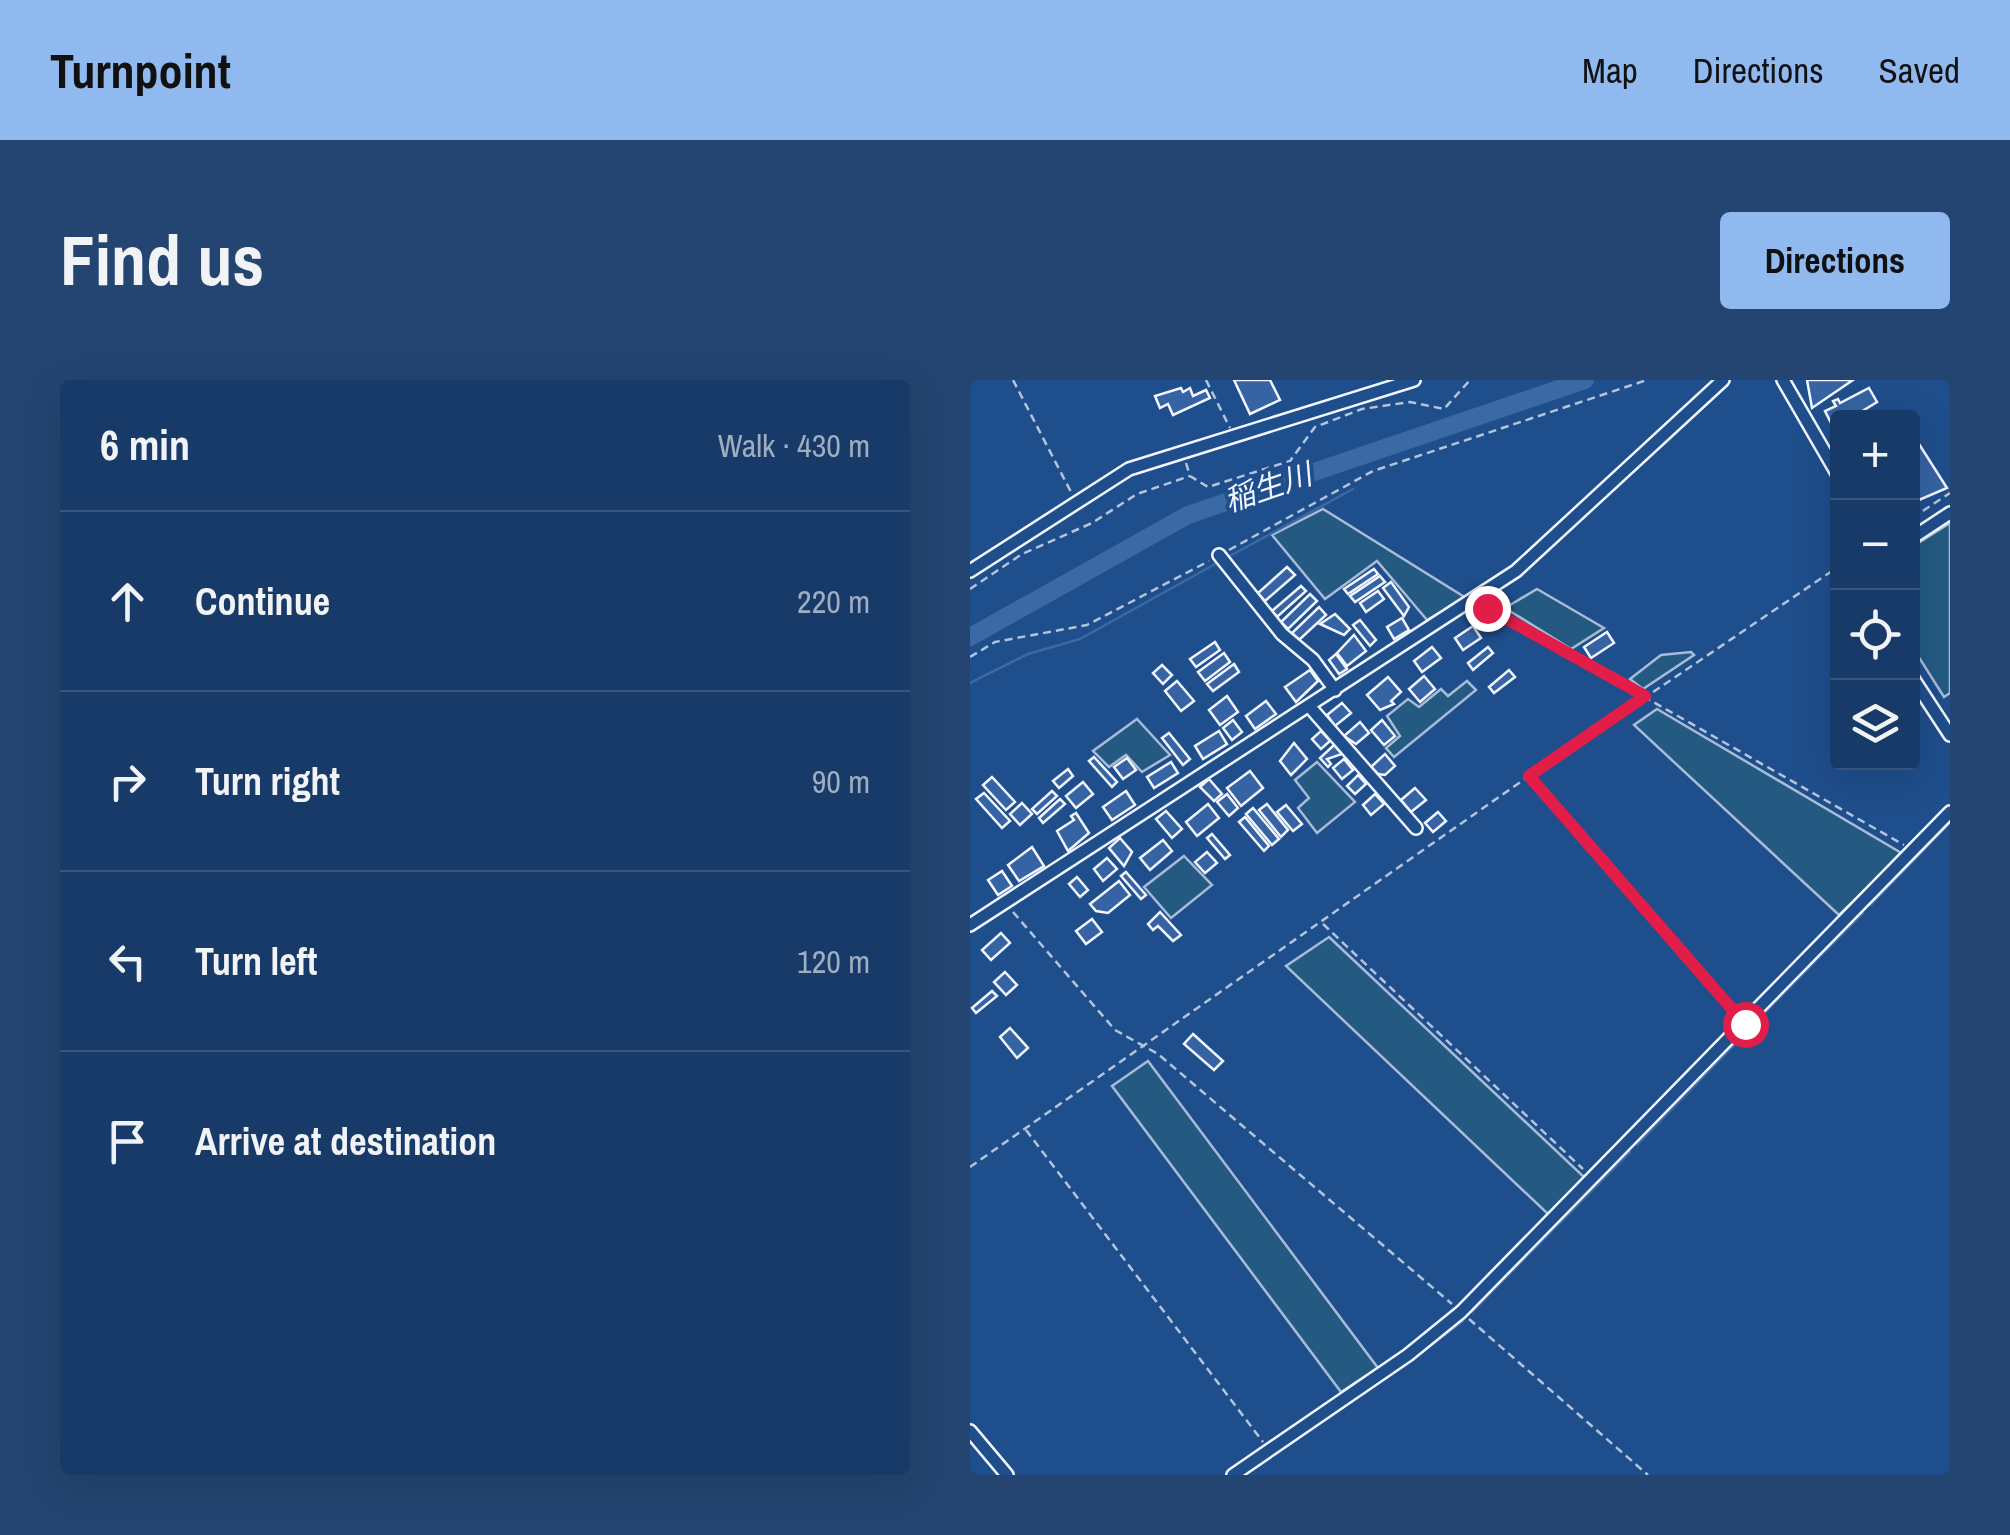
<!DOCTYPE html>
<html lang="en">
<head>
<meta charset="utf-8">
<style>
  :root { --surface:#173a69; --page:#244571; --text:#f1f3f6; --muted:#9eadc0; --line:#36547d; --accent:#90b9f0 }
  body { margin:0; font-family:"Archivo Narrow","Noto Sans JP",sans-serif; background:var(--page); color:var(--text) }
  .controls { position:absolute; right:30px; top:30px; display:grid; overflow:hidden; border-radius:10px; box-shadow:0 10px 40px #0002 }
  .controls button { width:90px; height:90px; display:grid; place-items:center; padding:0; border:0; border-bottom:2px solid var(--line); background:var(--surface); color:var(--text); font:50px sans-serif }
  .stop { position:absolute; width:30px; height:30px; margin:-22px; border:8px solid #e11d48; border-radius:50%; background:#fff }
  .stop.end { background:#e11d48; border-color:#fff; box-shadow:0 2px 10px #0008 }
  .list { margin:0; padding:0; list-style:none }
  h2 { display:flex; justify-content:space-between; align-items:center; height:130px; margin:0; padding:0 40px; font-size:42px }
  h2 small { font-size:32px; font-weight:400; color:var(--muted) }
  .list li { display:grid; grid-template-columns:65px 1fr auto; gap:30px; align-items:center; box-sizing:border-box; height:180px; padding:0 40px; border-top:2px solid var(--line) }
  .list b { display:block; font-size:38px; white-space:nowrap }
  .list em { font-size:32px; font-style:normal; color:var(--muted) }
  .icon { flex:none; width:55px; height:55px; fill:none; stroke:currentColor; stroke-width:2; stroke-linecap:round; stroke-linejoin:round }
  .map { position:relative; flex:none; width:980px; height:1095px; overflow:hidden; border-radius:10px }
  header { display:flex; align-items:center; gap:60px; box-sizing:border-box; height:140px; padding:0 50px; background:var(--accent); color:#111 }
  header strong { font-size:48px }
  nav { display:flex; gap:55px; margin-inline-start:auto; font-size:35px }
  .intro { display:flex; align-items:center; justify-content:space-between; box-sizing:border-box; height:240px; padding:0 60px }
  h1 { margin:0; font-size:70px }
  .button { padding:25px 45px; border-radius:10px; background:var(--accent); color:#111; font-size:35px; font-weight:700 }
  main { display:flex; gap:60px; padding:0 60px }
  aside { flex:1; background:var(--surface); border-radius:10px; box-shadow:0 10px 40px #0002 }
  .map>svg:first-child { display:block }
  .green { fill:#245a82; stroke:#a8bbd7; stroke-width:2.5 }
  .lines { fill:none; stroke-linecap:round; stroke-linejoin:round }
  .stream { stroke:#3b69a3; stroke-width:2.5 }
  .river { stroke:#3b69a3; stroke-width:18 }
  .building { fill:#3563a3; stroke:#f2f6ff; stroke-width:2.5 }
  .minor-casing { stroke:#f2f6ff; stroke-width:16 }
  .path { stroke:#b3c4dc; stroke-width:2.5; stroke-dasharray:8 5; stroke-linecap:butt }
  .minor { stroke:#1f4e8c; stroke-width:11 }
  .route { stroke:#e11d48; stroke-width:12 }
  .labels { text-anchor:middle; stroke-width:8; stroke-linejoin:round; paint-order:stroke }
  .water-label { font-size:30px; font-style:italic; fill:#f2f6ff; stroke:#1f4e8c }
</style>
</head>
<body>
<header>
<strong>Turnpoint</strong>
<nav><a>Map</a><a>Directions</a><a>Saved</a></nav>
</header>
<div class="intro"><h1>Find us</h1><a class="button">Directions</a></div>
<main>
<aside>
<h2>6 min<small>Walk · 430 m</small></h2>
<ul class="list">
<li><svg class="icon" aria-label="ahead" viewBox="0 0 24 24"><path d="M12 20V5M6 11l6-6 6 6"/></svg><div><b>Continue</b></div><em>220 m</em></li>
<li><svg class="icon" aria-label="right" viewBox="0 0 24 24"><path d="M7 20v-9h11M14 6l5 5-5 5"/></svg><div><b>Turn right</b></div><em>90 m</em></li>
<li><svg class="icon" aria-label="left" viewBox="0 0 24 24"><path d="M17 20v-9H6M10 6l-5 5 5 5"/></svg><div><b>Turn left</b></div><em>120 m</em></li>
<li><svg class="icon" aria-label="arrive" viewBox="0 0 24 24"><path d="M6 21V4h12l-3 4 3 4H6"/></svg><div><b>Arrive at destination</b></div></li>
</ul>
</aside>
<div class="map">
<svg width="980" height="1095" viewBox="0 0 980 1095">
  <rect width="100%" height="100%" fill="#1f4e8c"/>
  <!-- green -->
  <g class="green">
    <path d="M353,129L496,218L457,240L407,181L355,219L302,155Z"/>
    <path d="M980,143V313L974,317L943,268L942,167Z"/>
    <path d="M567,209L634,248L601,269L535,228Z"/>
    <path d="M721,272L724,275L673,309L660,299L691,275Z"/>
    <path d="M497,301L506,310L424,377L416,368L430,356L417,336L438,319L449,327L471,309L478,316Z"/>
    <path d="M687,329L933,474L869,535L664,345Z"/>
    <path d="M167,339L200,375L172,392L156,375L139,387L123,371Z"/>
    <path d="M347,382L385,422L347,453L328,428L339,418L325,400Z"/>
    <path d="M214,476L242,505L201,538L174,507Z"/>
    <path d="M359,557L615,798L578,834L316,586Z"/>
    <path d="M178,681L408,988L371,1012L142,706Z"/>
  </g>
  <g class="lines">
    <!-- stream -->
    <g class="stream">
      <path d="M258,177L383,109"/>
      <path d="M0,303L58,274L110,259L247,183"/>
      <path d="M901,525L980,443"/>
      <path d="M782,646L893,533"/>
      <path d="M667,765L776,653"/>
      <path d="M502,932L660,772"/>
      <path d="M443,979L493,941"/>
      <path d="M308,1072L434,985"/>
      <path d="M275,1095L300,1078"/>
    </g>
    <!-- river -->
    <path class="river" d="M0,257L218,135L615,0"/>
  </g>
  <!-- building -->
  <g class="building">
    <path d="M264,0H300L310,20L280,34Z"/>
    <path d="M837,0H883L842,28Z"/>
    <path d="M211,8L213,12L220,8L223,16L236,10L240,18L203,35L198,24L190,28L185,16Z"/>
    <path d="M899,8L907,22L881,38H868L862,45L855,31L866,26L863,21L868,19L870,23Z"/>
    <path d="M942,53L977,108L942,123V94L947,91L942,85Z"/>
    <path d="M317,187L325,195L295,221L288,213Z"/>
    <path d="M404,189L408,194L378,214L374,209Z"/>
    <path d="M410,196L415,202L385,222L380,216Z"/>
    <path d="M421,202L439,227L434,236L413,208Z"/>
    <path d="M331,206L336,211L307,237L302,231Z"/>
    <path d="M408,211L414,219L396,232L390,223Z"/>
    <path d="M340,214L347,221L318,249L311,242Z"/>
    <path d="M349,227L356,235L329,260L322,253Z"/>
    <path d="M365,234L380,249L374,255L350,244Z"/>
    <path d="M432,238L439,250L424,259L417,247Z"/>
    <path d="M390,240L406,260L400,266L383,245Z"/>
    <path d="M503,246L511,258L493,270L485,258Z"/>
    <path d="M637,252L644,263L621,278L614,267Z"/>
    <path d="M384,255L396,271L377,286L367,273Z"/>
    <path d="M245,262L250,270L226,287L220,279Z"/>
    <path d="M462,267L471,278L452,292L444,281Z"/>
    <path d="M518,267L523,273L503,290L498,283Z"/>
    <path d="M254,273L260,282L235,301L228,292Z"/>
    <path d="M366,274L377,289L369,294L359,280Z"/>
    <path d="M264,284L269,292L243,311L237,304Z"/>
    <path d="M192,285L202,295L193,304L183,293Z"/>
    <path d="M340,290L348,301L326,322L315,307Z"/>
    <path d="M539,290L545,297L524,313L519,307Z"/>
    <path d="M454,296L465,309L450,322L439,309Z"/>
    <path d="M418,297L431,312L421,321L424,324L410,330L397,315Z"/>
    <path d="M207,301L224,321L211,331L195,311Z"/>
    <path d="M257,316L268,332L250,345L239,330Z"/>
    <path d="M296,321L306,334L285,349L276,336Z"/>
    <path d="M372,323L381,333L365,346L357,335Z"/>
    <path d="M263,340L272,352L262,360L253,348Z"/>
    <path d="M412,340L425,356L414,365L401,350Z"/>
    <path d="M390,342L399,353L386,364L374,356Z"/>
    <path d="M249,351L257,364L233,379L225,366Z"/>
    <path d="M351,351L360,361L351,369L342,359Z"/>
    <path d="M199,353L220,379L213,385L192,358Z"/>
    <path d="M324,363L337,379L321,395L310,381Z"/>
    <path d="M364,365L372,374L357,379L361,384L358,387L350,378Z"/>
    <path d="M415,374L425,386L415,395L408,394L401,387Z"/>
    <path d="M124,377L147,402L142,407L119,381Z"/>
    <path d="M157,378L166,390L153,399L144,387Z"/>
    <path d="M374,379L383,390L372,399L363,388Z"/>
    <path d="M201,382L208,393L184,408L177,397Z"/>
    <path d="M98,389L103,396L89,408L83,401Z"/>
    <path d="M280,391L293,408L271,426L257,408Z"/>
    <path d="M388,395L396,404L385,414L377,406Z"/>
    <path d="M22,397L45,422L36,430L13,405Z"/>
    <path d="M239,399L252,414L244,421L230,407Z"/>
    <path d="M113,402L123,414L106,428L96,416Z"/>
    <path d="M445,408L456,420L441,432L431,420Z"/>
    <path d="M82,411L87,416L67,434L62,429Z"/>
    <path d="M156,411L165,425L142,440L133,427Z"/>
    <path d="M14,413L40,441L32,448L6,419Z"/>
    <path d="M257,414L268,428L259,436L247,422Z"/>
    <path d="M405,414L414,424L401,435L393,425Z"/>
    <path d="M90,419L95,424L73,443L69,438Z"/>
    <path d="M52,423L62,434L50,445L40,434Z"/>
    <path d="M238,424L249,438L227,456L216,442Z"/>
    <path d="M297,424L318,450L311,457L289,430Z"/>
    <path d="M316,425L332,444L323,451L307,432Z"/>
    <path d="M283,428L309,459L302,465L276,434Z"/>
    <path d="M196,431L212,449L202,458L186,439Z"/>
    <path d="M468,432L476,441L463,452L455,443Z"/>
    <path d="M106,433L119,453L98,471L87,451L104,440L101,436Z"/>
    <path d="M275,437L299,466L294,471L269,442Z"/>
    <path d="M242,454L260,475L255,479L237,458Z"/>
    <path d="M150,458L162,472L154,486L139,468Z"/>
    <path d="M193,460L202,471L180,490L170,478Z"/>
    <path d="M62,467L74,486L49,501L38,485Z"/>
    <path d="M237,472L247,483L235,493L225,482Z"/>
    <path d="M137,478L147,489L133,501L124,489Z"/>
    <path d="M32,491L42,506L28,515L18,500Z"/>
    <path d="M156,492L176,515L171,519L151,496Z"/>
    <path d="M107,497L118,510L110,517L99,504Z"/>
    <path d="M149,501L160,515L138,533L126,531L120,524Z"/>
    <path d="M190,532L211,555L203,561L188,546L183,550L178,544Z"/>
    <path d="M122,539L132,552L116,564L106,551Z"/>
    <path d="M31,553L40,563L21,580L12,570Z"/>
    <path d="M35,592L47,605L36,615L24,602Z"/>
    <path d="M22,611L27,616L6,633L2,628Z"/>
    <path d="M40,648L58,668L47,678L30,657Z"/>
    <path d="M223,654L253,681L244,690L214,664Z"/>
  </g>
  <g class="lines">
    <defs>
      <g id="minor">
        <path d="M813,0L868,95"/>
        <path d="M942,158L980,133"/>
        <path d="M249,175L312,254L343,280L365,310"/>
        <path d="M0,191L159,89L444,0"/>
        <path d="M942,297L980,355"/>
        <path d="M339,326L446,448"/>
        <path d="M0,545L546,191L753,0"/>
        <path d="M0,1051L37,1095"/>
        <path d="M263,1095L438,975L491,932L980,432"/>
      </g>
    </defs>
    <!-- minor casing -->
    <use href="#minor" class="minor-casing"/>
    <!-- path -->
    <g class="path">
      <path d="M43,0L102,114"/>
      <path d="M236,0L260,48"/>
      <path d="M216,83L220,96L238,107L320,81L345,47L392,29L440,22L474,29L500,0"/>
      <path d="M942,138L980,113"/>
      <path d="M259,170L403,91L677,0"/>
      <path d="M0,209L52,174L122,143L167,114L220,96"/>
      <path d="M515,226L934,465"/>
      <path d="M0,277L25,262L117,245L239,181"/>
      <path d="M560,397L768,636"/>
      <path d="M43,532L145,650L188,674L482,924"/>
      <path d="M353,544L613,789"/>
      <path d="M56,750L293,1062"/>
      <path d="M0,787L559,396L868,187"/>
      <path d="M499,939L678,1095"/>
    </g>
    <!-- minor -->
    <use href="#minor" class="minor"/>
  </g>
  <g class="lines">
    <!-- route -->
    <path class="route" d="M517,228L675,316L559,396L775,644"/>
  </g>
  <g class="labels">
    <!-- water labels -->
    <g class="water-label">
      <text transform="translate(298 108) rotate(-19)" y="10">稲生川</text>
    </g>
  </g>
</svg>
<div class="controls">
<button>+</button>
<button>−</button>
<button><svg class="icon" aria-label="locate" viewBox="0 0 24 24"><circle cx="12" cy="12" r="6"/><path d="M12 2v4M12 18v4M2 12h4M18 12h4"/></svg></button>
<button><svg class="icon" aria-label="layers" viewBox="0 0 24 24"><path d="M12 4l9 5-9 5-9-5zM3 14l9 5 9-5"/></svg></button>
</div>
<div class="stop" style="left:775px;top:644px"></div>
<div class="stop end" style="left:517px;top:228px"></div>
</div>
</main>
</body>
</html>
